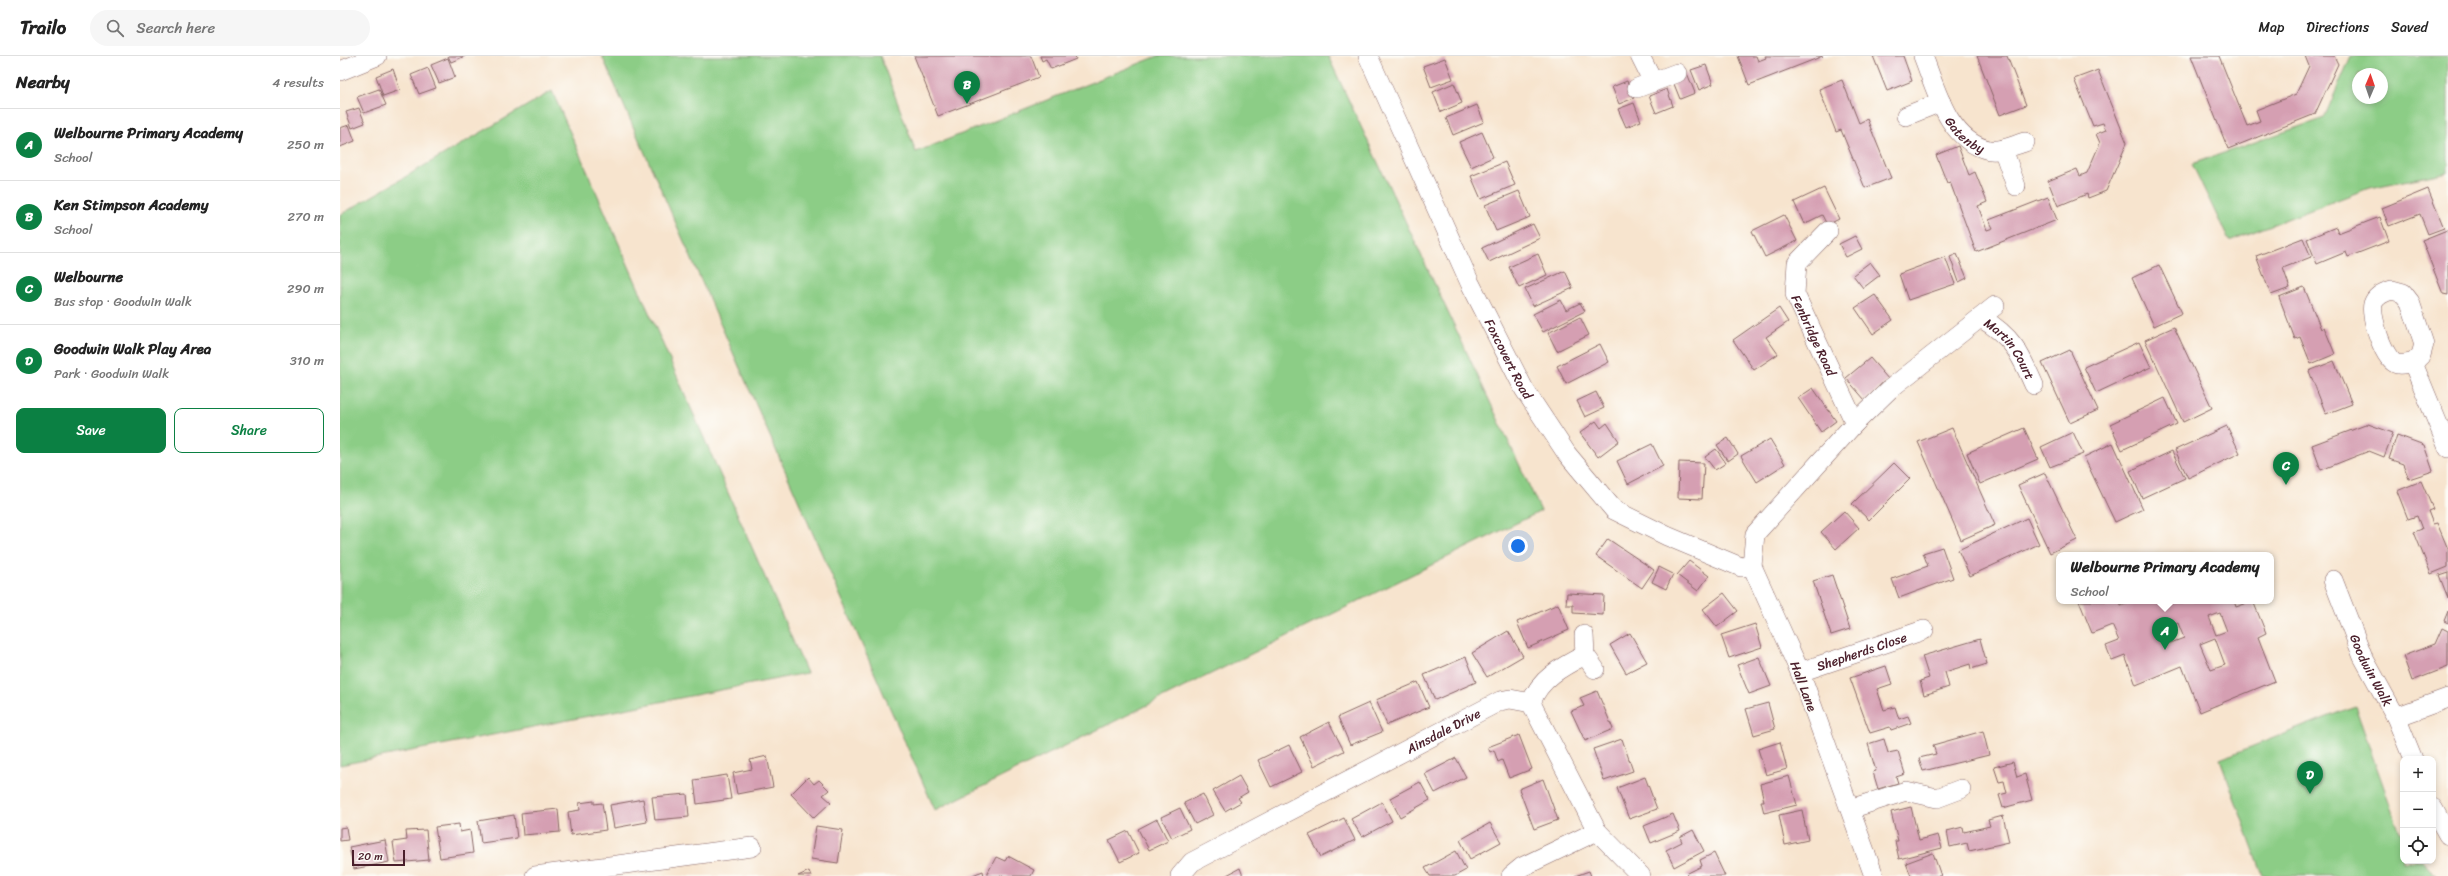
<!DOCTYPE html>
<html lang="en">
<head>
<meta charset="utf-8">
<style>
  :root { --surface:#fff; --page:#f6f6f6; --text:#222; --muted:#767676; --line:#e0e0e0; --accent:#0b8043 }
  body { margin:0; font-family:Sriracha,sans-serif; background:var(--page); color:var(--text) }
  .controls { position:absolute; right:12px; bottom:12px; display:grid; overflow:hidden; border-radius:8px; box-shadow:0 2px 6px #0003 }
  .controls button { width:36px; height:36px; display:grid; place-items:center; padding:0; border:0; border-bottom:1px solid var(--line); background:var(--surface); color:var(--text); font:20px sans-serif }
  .compass { position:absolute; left:2012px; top:12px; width:36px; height:36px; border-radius:50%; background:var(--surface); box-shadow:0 2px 6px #0003; rotate:2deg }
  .scale { position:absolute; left:12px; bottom:10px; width:53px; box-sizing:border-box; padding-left:4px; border:2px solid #4a1f2b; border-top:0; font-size:11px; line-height:14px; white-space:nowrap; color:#4a1f2b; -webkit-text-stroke:3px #fdfcf7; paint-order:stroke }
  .you { position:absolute; left:1178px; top:490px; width:14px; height:14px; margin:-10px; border:3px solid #fff; border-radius:50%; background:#1a73e8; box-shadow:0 0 0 6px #1a73e833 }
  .badge { display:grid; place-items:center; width:26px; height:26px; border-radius:50%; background:var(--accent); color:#fff; font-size:13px; font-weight:700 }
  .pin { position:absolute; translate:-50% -33px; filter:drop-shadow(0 1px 2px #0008) }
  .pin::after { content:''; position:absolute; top:21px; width:14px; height:12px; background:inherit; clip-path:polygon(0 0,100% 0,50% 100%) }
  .popup { position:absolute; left:1716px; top:496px; width:218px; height:52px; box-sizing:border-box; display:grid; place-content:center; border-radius:8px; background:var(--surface); filter:drop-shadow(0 1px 3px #0005); font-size:13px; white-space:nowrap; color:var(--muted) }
  .popup b { font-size:15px; color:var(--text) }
  .popup::after { content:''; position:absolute; left:50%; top:100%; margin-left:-8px; border:8px solid transparent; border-top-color:var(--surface) }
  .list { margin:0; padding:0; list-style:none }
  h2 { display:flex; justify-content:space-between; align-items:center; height:52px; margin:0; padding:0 16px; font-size:17px }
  h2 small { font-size:13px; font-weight:400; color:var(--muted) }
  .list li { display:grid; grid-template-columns:26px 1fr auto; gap:12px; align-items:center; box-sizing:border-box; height:72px; padding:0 16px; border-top:1px solid var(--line) }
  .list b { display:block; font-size:15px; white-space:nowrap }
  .list p { margin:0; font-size:13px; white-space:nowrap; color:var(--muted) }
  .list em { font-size:13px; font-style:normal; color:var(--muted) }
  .actions { display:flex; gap:8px; padding:12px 16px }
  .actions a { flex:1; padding:9px 0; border:1px solid var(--accent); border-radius:8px; text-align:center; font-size:14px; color:var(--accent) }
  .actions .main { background:var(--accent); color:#fff }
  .icon { flex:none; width:22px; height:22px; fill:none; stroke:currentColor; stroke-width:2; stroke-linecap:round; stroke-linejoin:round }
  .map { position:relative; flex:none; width:2108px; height:820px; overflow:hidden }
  header { display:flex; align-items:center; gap:24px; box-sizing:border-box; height:56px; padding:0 20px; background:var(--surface); border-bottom:1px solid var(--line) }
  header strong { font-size:19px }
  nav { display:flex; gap:22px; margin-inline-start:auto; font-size:14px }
  .search { width:280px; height:36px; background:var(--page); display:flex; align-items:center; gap:10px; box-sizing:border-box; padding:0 14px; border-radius:22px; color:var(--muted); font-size:15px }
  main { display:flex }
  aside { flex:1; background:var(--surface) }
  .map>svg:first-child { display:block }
  .green { fill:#8ccd86; stroke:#6b7658; fill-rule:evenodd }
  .building { fill:#d59fb2; fill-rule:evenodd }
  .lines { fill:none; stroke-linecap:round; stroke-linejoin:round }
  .street-casing { stroke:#876464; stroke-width:20 }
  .street { stroke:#fff; stroke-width:19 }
  .labels { text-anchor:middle; stroke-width:3; stroke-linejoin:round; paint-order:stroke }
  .street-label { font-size:13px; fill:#4a1f2b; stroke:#fdfcf7 }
</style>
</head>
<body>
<header>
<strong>Trailo</strong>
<div class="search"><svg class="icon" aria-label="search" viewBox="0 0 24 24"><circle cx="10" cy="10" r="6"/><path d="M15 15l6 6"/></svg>Search here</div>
<nav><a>Map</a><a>Directions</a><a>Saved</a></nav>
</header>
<main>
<aside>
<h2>Nearby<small>4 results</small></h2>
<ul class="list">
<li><span class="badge">A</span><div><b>Welbourne Primary Academy</b><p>School</p></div><em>250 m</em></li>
<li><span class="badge">B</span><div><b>Ken Stimpson Academy</b><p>School</p></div><em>270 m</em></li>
<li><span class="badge">C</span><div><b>Welbourne</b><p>Bus stop · Goodwin Walk</p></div><em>290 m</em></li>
<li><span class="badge">D</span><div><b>Goodwin Walk Play Area</b><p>Park · Goodwin Walk</p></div><em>310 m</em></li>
</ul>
<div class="actions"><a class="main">Save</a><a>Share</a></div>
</aside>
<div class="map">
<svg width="2108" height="820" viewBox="0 0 2108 820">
  <rect width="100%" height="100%" fill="#fdfcf7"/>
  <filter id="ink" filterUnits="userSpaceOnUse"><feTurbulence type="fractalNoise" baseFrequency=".025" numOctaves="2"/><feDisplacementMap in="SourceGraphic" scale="8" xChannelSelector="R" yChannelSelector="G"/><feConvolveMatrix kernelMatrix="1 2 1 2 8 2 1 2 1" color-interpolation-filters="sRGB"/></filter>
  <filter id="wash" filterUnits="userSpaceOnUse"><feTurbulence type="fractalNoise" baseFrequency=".012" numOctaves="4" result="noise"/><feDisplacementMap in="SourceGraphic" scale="16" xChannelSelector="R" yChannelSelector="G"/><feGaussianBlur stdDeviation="0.9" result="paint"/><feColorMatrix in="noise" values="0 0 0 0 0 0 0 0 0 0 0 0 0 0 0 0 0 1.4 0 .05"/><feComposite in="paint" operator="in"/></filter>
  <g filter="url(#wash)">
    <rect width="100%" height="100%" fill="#f7e4ce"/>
    <!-- green -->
    <g class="green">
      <path d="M262,0H540L576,96L818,0H988L1201,455L595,754Z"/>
      <path d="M2011,0H2108V116L2029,132L1889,185L1852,108L1984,62ZM2018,18H2042V42H2018Z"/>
      <path d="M212,35L467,617L0,709V159Z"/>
      <path d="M2015,650L2059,774L2063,779V805H2083L2095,820H1923L1880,703Z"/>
    </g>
    <g id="blocks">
      <!-- building -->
      <g class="building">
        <path d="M108,0H125L111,6Z"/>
        <path d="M574,0H691L699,21L598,60Z"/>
        <path d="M700,0H735L736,3L711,13L706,3L702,5Z"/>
        <path d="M1398,0H1416L1418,5L1426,2L1425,0H1483L1409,29Z"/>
        <path d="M1533,0H1563L1572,25L1547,35Z"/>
        <path d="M1637,0H1667L1686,49L1660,59Z"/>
        <path d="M1851,0H1879L1907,70L1920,65L1916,54L1956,38L1969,10L1965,0H1994L1998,8L1975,58L1888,93Z"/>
        <path d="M108,2L115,21L99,27L91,9Z"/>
        <path d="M1105,2L1113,23L1091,31L1083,10Z"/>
        <path d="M1366,9L1373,28L1359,34L1351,14Z"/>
        <path d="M88,12L96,32L79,38L71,19Z"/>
        <path d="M53,13L60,34L43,40L36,20Z"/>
        <path d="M1758,14L1787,87L1766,135L1748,142L1747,138L1718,150L1708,125L1737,113L1740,120L1747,117L1760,87L1756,78L1766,74L1763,67L1753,70L1734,23Z"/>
        <path d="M1347,17L1355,37L1340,43L1332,23Z"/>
        <path d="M1502,24L1519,67L1527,63L1551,122L1525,132L1501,74L1496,76L1479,33Z"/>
        <path d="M1287,25L1294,42L1279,48L1272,31Z"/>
        <path d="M1114,27L1122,47L1101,56L1093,36Z"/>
        <path d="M39,33L46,49L24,57L17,41Z"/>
        <path d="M1327,33L1333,50L1316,57L1309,40Z"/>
        <path d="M1294,47L1301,65L1286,71L1278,53Z"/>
        <path d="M1137,49L1144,66L1113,79L1106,62Z"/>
        <path d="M19,52L25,67L12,72L6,56Z"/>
        <path d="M9,69L15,85L0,91V72Z"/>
        <path d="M1142,76L1153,101L1131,111L1119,86Z"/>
        <path d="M1618,90L1629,119L1635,116L1647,146L1638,150L1647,174L1653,172L1649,164L1708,141L1717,164L1636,196L1610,126L1607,127L1596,99Z"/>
        <path d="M1165,106L1175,129L1141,143L1131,120Z"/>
        <path d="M1484,132L1499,163L1487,169L1482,159L1464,168L1454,146Z"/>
        <path d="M2088,133L2104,172L2088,178L2080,158L2049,170L2042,152Z"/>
        <path d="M1179,135L1190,161L1156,175L1145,149Z"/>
        <path d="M1444,159L1457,185L1425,201L1412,175Z"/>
        <path d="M2040,161L2049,185L2008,201L2006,196L1977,208L1967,183L1996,171L1998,177Z"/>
        <path d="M1193,168L1200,182L1149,206L1142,192Z"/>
        <path d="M2107,174L2108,177V239L2103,238L2082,184Z"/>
        <path d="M1515,180L1522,193L1506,201L1499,188Z"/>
        <path d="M1963,182L1971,201L1943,212L1950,232L1931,239L1916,200Z"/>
        <path d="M1198,198L1207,219L1179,232L1169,211Z"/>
        <path d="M1617,198L1627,222L1619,226L1610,201Z"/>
        <path d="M1605,201L1615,228L1568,244L1559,218Z"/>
        <path d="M1530,206L1540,219L1523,232L1513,219Z"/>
        <path d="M1819,209L1842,257L1814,270L1792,222Z"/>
        <path d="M1225,215L1233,232L1193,250L1185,233Z"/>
        <path d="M1964,231L1981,273L1984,271L1995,298L1971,308L1960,281L1955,283L1939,241Z"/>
        <path d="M1535,239L1553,264L1533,278L1515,252Z"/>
        <path d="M1221,244L1226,254L1240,247L1245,255L1203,276L1193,258Z"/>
        <path d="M1439,252L1448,266L1426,281L1438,298L1414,314L1393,284Z"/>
        <path d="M1240,261L1249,279L1217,295L1208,277Z"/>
        <path d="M1834,271L1872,352L1843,366L1805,284Z"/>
        <path d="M1799,286L1811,311L1756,337L1744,311Z"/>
        <path d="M1260,288L1269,306L1226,328L1217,310Z"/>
        <path d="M1730,294L1758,354L1730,367L1702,307Z"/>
        <path d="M1530,302L1549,324L1525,344L1506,322Z"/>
        <path d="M1994,305L2012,348L1986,358L1969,315Z"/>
        <path d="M1473,332L1496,365L1481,376L1458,342Z"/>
        <path d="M1256,336L1264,352L1245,361L1237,345Z"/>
        <path d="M1825,342L1837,368L1782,394L1770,368Z"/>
        <path d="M1256,365L1261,372L1267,367L1279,385L1258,401L1240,377Z"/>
        <path d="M2028,368L2053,377L2044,401L2029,395L1981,414L1972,389Z"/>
        <path d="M1887,370L1900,397L1848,422L1835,394Z"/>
        <path d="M1612,372L1655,469L1621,484L1578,386Z"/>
        <path d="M1684,372L1698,403L1640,428L1627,397Z"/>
        <path d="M1733,376L1743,398L1710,411L1701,391Z"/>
        <path d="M2057,379L2084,389L2093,415L2069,423L2063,408L2049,403Z"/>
        <path d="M1388,382L1398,398L1388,405L1377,389Z"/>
        <path d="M1430,383L1445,408L1417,426L1401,400Z"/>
        <path d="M1773,387L1803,453L1775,466L1744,401Z"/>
        <path d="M1312,388L1323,410L1288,428L1277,405Z"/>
        <path d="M1376,393L1386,407L1375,414L1365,401Z"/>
        <path d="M1832,395L1845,422L1802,442L1790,415Z"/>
        <path d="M1339,406L1364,407L1362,443L1338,442Z"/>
        <path d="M1554,407L1570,423L1529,464L1512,448Z"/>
        <path d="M1705,417L1737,484L1710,497L1678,429Z"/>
        <path d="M2081,425L2093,453L2088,455L2093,468L2097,467L2108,493V511L2091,518L2074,476L2082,473L2077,460L2068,463L2057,435Z"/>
        <path d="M1504,455L1519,472L1496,493L1481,476Z"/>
        <path d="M1687,462L1699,488L1630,520L1618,494Z"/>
        <path d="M1268,483L1314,514L1302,532L1256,500Z"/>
        <path d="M1602,491L1613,522L1559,542L1552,523L1588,510L1583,497Z"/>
        <path d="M1349,505L1369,520L1358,535L1337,519Z"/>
        <path d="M1319,511L1333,518L1326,533L1312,526Z"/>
        <path d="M2108,516V542L2099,519Z"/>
        <path d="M1492,519L1510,573L1491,579L1473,525Z"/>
        <path d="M1227,537L1264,539L1263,559L1233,557V549H1226Z"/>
        <path d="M1384,537L1398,555L1377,571L1363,553Z"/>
        <path d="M1739,545H1780L1781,550L1793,545H1894L1896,551L1913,545L1926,577L1918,581L1935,625L1860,656L1842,610L1796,629L1785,600L1772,605L1766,590L1779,585L1772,569L1752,577ZM1880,557L1887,575L1876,579L1869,561ZM1838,567L1844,582L1828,588L1822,574ZM1875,582L1885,609L1871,614L1860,588Z"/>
        <path d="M1218,548L1229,574L1188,592L1177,566Z"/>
        <path d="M2108,555V567L2104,565Z"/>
        <path d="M1415,568L1422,591L1389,602L1381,579Z"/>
        <path d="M2102,572L2108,575V611L2072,625L2063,600L2095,588Z"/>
        <path d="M1168,575L1183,600L1147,621L1132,597Z"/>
        <path d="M1290,577L1307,606L1286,617L1270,589Z"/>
        <path d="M1640,583L1647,608L1631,613L1630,608L1605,616L1609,631L1584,639L1580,625L1589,622L1582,600Z"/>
        <path d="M1126,601L1136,626L1095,644L1084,619Z"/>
        <path d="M1419,601L1431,630L1409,638L1397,609Z"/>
        <path d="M1546,610L1552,628L1537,633L1544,654L1555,651L1559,663L1568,660L1571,667L1551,674L1550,671L1530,677L1510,622Z"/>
        <path d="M1078,626L1089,651L1047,669L1036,644Z"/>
        <path d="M1257,635L1273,673L1245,685L1231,655L1244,650L1240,642Z"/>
        <path d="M1029,647L1042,676L1010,689L998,661Z"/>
        <path d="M1428,647L1435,673L1414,679L1406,653Z"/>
        <path d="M989,666L1004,695L974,710L960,681Z"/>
        <path d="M1643,675L1649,699L1583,715L1579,702L1596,698L1593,689Z"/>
        <path d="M1179,679L1192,713L1169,722L1162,704L1158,706L1154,694L1150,696L1148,691Z"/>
        <path d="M1282,683L1293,715L1264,725L1253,693Z"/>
        <path d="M1544,683L1548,697L1558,695L1565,718L1556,721L1558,727L1538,733L1533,716L1536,715L1528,688Z"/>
        <path d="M1440,686L1447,713L1426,719L1418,693Z"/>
        <path d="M949,689L962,716L931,731L918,704Z"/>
        <path d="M427,700L433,731L397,738L393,717L412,713L410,704Z"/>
        <path d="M1116,702L1126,721L1095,737L1085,718Z"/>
        <path d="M1673,706L1677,721L1685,718L1692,744L1663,752L1659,739L1667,737L1664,725L1659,726L1654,711Z"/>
        <path d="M387,719L391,743L357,748L354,724Z"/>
        <path d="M899,720L908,736L898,742L901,746L885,755L873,735Z"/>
        <path d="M1449,720L1457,749L1424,757L1421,745H1424L1420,728Z"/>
        <path d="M468,721L474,728L479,724L489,734L483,739L491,746L474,762L451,738Z"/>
        <path d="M1305,721L1317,753L1289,763L1277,732Z"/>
        <path d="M1203,723L1218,764L1194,773L1179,733Z"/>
        <path d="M1080,726L1090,744L1060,761L1050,742Z"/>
        <path d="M347,738L349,761L315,764L312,741Z"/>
        <path d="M863,738L873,759L855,768L844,747Z"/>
        <path d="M303,743L307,766L274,772L270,749Z"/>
        <path d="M254,745V748L262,747L266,774L231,779L228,756L240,754L239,747Z"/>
        <path d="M1042,746L1052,765L1022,781L1011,763Z"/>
        <path d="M1571,751L1579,784L1598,779L1602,792L1559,803L1555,785H1558L1551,756Z"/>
        <path d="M840,752L850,773L832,782L821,761Z"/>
        <path d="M218,753L220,776L183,779L181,757Z"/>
        <path d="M1462,754L1468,784L1445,789L1439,759Z"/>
        <path d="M1333,758L1340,775L1311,787L1304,770Z"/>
        <path d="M174,759L177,782L141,787L138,765Z"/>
        <path d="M1663,760L1669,786L1629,795L1627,787L1610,791L1607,775L1623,771L1624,776L1650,770L1648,764Z"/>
        <path d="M1004,762L1015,784L981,801L969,779Z"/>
        <path d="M817,763L828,785L809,794L798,773Z"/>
        <path d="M1150,767L1161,786L1130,803L1120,784Z"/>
        <path d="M119,768L120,776L130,774L133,797L100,802L95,771Z"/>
        <path d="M476,770L503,774L498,807L471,803Z"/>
        <path d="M6,771L8,784L0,785V772Z"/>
        <path d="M86,774L89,804L56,807L53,786L67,784L66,775Z"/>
        <path d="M1353,774L1364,795L1334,811L1326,794L1342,786L1340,781Z"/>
        <path d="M788,775L799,797L780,806L769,784Z"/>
        <path d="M45,784L49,806L14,813L9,791Z"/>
        <path d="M1116,795L1126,814L1115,820H1090L1085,812Z"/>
        <path d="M1374,797L1385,820H1347L1346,818L1362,810L1360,804Z"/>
        <path d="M1593,797L1601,820H1571L1566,807Z"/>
        <path d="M668,800L694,814L691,820H646L656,801L665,805Z"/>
        <path d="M900,812L903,820H885Z"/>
        <path d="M469,815L471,820H458Z"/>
        <path d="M643,815L644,820H630Z"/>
        <path d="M1249,815L1251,820H1235Z"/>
      </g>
    </g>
  </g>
  <g filter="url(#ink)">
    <use href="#blocks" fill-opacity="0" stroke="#876464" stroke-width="1"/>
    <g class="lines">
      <defs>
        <g id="street">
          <path id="s1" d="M1028,0L1130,227L1184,333L1227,398L1274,454L1327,480L1401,511L1412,510"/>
          <path d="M1300,0L1313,26"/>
          <path id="s2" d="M1583,0C1596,33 1608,85 1649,94C1661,96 1674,89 1685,86"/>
          <path d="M0,15L37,0"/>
          <path d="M1297,32L1337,17"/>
          <path d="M1566,60L1601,46"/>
          <path d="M1663,93L1676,130"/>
          <path id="s3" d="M1488,175L1457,207L1455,238L1515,367"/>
          <path d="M2052,234L2063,237L2070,246L2084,288L2081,299L2073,307C2068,307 2062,309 2057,308C2044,305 2030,260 2033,248C2036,239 2044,236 2052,234Z"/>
          <path id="s4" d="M1641,262C1672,280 1680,297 1694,329"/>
          <path d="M2073,307L2108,392"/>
          <path id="s5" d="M1993,524L2023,601L2056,661L2073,703"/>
          <path d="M1244,579L1245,599L1255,613"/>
          <path id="s6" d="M1460,616L1584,574"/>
          <path d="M1191,647C1199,623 1223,610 1245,599"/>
          <path d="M2056,661L2108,642"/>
          <path d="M2093,752L2108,779"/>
          <path d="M1510,753L1566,735L1597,742L1621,733"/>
          <path d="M195,820L412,791"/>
          <path id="s7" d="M840,820L852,806L1160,645L1170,643L1191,647L1257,775L1301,820"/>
          <path d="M1171,820L1182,811L1257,775"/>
          <path d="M1534,820L1460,616L1412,510L1415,478L1515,367L1550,333L1655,250"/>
        </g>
      </defs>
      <!-- street casing -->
      <use href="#street" class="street-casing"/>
      <!-- street -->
      <use href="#street" class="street"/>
    </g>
  </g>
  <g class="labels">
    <!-- street labels -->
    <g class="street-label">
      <text dy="5" stroke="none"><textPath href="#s2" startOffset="91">Gatenby</textPath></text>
      <text dy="5" stroke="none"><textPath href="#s3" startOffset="121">Fenbridge Road</textPath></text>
      <text dy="5" stroke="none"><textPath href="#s4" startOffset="43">Martin Court</textPath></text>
      <text dy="5" stroke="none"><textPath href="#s1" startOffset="334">Foxcovert Road</textPath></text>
      <text dy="5" stroke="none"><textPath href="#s6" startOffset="65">Shepherds Close</textPath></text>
      <text dy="5" stroke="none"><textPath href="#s5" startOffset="98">Goodwin Walk</textPath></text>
      <text transform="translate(1464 630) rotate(69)" y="5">Hall Lane</text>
      <text dy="5" stroke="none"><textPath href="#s7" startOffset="302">Ainsdale Drive</textPath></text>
    </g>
  </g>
</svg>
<div class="controls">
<button>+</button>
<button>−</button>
<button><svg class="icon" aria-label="locate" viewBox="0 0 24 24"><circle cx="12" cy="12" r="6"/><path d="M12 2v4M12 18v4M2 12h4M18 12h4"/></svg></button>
</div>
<svg class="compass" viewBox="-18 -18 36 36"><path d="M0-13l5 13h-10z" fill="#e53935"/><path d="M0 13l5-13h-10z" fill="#767676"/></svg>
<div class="scale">20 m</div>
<div class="you"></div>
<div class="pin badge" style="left:1825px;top:594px">A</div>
<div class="popup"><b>Welbourne Primary Academy</b>School</div>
<div class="pin badge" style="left:627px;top:48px">B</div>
<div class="pin badge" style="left:1946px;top:429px">C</div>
<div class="pin badge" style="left:1970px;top:738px">D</div>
</div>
</main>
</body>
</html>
